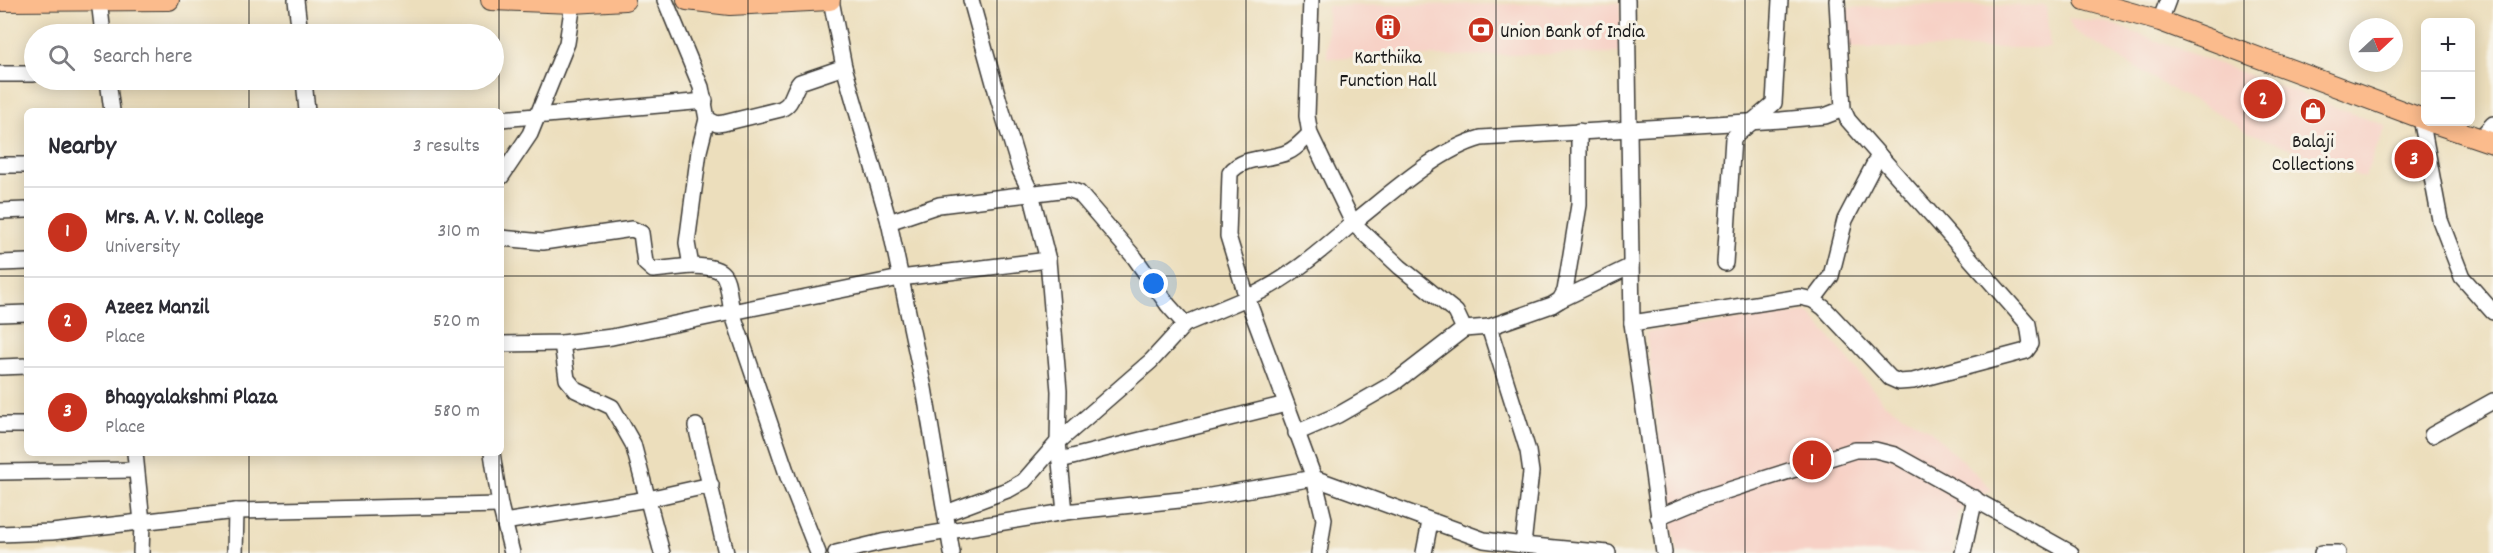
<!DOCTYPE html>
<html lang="en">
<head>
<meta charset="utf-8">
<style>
  :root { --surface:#fff; --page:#f7f7f7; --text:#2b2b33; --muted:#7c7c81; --line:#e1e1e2; --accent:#c8321e }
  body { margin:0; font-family:Dekko,sans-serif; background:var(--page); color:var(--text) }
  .controls { position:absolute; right:18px; top:18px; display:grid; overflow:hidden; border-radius:9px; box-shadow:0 3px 15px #0003 }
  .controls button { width:54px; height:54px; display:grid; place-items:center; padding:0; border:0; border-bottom:2px solid var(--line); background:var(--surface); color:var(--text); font:30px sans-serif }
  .compass { position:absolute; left:2349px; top:18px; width:54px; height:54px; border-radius:50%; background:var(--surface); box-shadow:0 3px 15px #0003; rotate:68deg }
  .you { position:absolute; left:1154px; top:284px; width:21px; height:21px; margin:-15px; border:4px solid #fff; border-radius:50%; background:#1a73e8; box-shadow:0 0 0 9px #1a73e833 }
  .badge { display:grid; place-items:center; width:39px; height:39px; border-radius:50%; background:var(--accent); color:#fff; font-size:20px; font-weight:700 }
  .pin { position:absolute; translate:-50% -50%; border:3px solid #fff; box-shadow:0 2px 6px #0006 }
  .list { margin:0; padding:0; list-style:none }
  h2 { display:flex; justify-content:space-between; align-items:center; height:78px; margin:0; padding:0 24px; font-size:26px }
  h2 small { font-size:20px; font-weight:400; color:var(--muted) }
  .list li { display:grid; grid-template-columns:39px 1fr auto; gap:18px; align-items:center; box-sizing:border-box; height:90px; padding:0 24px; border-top:2px solid var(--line) }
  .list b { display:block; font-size:22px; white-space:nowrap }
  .list p { margin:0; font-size:20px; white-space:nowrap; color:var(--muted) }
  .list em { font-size:20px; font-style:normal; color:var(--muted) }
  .icon { flex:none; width:33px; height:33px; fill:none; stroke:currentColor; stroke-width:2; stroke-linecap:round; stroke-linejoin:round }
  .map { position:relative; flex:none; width:2493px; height:553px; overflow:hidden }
  .search { position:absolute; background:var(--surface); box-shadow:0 3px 15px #0003; left:24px; top:24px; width:480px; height:66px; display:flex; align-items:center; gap:15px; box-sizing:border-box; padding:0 21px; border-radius:33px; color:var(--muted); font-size:22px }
  .panel { position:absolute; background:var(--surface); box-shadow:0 3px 15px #0003; left:24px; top:108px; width:480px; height:348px; border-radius:9px }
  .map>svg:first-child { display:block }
  .built { fill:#f7d1c6 }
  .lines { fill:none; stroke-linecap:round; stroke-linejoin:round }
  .minor-casing { stroke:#3b3934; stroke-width:18 }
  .major-casing { stroke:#3b3934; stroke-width:22 }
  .minor { stroke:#fff; stroke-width:15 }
  .major { stroke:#fbbb8c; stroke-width:20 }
  .grid { fill:none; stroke:#1c1c1c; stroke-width:1.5; stroke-opacity:0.55 }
  .labels { text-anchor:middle; stroke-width:6; stroke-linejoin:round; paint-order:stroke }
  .poi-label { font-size:20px; fill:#1c1c1c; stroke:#f7f3e8 }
</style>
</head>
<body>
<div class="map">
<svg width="2493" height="553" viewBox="0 0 2493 553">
  <rect width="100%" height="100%" fill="#f7f3e8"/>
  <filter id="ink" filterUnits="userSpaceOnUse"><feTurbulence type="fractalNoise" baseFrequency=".0167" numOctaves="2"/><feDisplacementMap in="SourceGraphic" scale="12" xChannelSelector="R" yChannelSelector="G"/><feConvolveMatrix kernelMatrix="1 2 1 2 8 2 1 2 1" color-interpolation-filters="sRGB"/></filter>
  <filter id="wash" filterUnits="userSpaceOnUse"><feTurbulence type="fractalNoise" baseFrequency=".008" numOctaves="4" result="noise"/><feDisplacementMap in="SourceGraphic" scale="24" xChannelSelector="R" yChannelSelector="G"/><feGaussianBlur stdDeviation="1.35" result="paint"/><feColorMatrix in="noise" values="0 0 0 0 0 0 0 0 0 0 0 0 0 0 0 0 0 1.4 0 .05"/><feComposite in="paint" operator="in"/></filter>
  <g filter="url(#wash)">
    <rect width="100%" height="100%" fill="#ecdebc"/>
    <!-- built -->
    <g class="built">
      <path d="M1620,3L1623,53L1327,58V6Z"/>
      <path d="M1923,5L2046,6L2050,48H1844L1841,8Z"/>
      <path d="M2068,18L2109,23L2386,126L2364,178L2246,131L2220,114L2181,95L2073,30Z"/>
      <path d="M1809,312L1885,404L1931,431L1992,489L1959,511L1951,553H1678L1666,497L1646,332Z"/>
    </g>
  </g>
  <g filter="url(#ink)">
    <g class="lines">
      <defs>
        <g id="minor">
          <path d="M99,0L103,34"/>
          <path d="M296,0L300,34"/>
          <path d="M665,0L701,87L707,119L699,151L687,243L691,266C732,267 725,276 732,312L900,278L1048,260"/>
          <path d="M831,0L844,67L889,222L924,388L952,553"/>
          <path d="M971,0L999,101L1020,170L1031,193L1048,260L1059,391L1058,442L1065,512"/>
          <path d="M1311,0L1307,116L1310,134L1353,223C1319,252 1288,280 1247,298L1314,478L1324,519L1319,553"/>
          <path d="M1627,0L1632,323L1664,553"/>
          <path d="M2160,21L2168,0"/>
          <path d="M0,74H34"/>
          <path d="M108,80L112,111"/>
          <path d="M304,80L307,111"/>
          <path d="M2421,118L2440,220L2462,277L2493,312"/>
          <path d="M501,119L705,101"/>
          <path d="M707,119L717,124L724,123L781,109C794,103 792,91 800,82L844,67"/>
          <path d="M2480,138L2493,124"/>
          <path d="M0,165H27"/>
          <path d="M501,177L530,134L567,43L573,3"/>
          <path d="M0,211L27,210"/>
          <path d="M889,222L939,205L1068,189L1079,193L1135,258L1168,305L1185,324L1247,298L1228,236L1230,173C1244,155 1268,161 1288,152C1297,148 1303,140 1310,134"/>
          <path d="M501,238L543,242L632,229L641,233L645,263L653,270L691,266"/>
          <path d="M0,263L27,262"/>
          <path d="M1725,263L1733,138L1774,103L1780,0"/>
          <path d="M1560,300L1631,266"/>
          <path d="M1813,300L1831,276L1845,220L1879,155"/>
          <path d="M0,314L27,313"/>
          <path d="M1632,323L1800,297L1813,300L1824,308L1890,378L1899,382L1913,381L2026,351L2031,344L2028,324L1848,120L1843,109L1837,0"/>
          <path d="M1489,327L1552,305L1560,300L1565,291L1579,205V131"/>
          <path d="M562,343L567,379L576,390L612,407L633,444L662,553"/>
          <path d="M501,344L562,343L612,337L732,312L788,477L818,553"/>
          <path d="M0,367L27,366"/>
          <path d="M0,425H27"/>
          <path d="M696,426L726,553"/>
          <path d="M1296,433L1338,415L1394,383L1464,329L1456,312L1400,267L1353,223C1389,195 1437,150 1481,138L1781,120L1825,116L1843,109"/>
          <path d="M2432,435L2493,401"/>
          <path d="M135,453L142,522L141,553"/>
          <path d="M492,453L500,505L512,553"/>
          <path d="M1060,460L1286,404"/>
          <path d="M0,472L135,470"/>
          <path d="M946,513L1010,489L1024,481L1058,442L1151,361L1185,324"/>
          <path d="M1658,517L1704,498L1855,450H1875L1895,455L2071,553"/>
          <path d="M504,522L648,499L711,485"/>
          <path d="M0,534L52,532L236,511L500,505"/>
          <path d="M1523,545L1608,553"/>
          <path d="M235,553L236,511"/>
          <path d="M836,553L882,542L1065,512L1199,498L1314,478L1484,540L1523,545L1531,472L1528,451L1489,327L1464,329"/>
          <path d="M1424,553L1430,522"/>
          <path d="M1963,553L1975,498"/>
          <path d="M2322,553H2338"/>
        </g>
        <g id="major">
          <path d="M491,0L573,3L625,0"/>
          <path d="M687,0L730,5L830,0"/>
          <path d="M2085,0L2160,21L2426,120"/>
          <path d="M0,1L169,0"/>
          <path d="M2431,122L2493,143"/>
        </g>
      </defs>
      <!-- minor casing -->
      <use href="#minor" class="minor-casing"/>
      <!-- major casing -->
      <use href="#major" class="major-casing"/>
      <!-- minor -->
      <use href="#minor" class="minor"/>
      <!-- major -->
      <use href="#major" class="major"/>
    </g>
  </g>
  <!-- grid -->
  <path class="grid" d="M249,0V34M499,0V111M748,0V553M997,0V553M1246,0V553M1496,0V553M1745,0V553M1994,0V553M2244,0V553M249,80V111M0,276H27M501,276H2493M249,453V553M499,453V553"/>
  <!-- icons -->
  <defs>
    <symbol id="building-disc" viewBox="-11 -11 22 22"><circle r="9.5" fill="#c8321e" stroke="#f7f3e8"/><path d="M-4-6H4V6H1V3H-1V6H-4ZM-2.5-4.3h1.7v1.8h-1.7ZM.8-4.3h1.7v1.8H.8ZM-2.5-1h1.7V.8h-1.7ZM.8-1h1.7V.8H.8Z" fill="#fff"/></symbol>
    <symbol id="bank-disc" viewBox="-11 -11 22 22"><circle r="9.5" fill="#c8321e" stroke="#f7f3e8"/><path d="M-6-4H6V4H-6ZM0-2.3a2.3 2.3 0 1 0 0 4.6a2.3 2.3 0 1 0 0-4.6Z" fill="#fff"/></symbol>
    <symbol id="shop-disc" viewBox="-11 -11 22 22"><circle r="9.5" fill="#c8321e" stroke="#f7f3e8"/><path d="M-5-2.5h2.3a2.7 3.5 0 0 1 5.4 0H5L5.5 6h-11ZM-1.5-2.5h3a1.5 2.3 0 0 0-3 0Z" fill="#fff"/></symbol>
  </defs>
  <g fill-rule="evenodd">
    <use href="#building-disc" x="1373" y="12" width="30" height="30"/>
    <use href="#bank-disc" x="1466" y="15" width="30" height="30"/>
    <use href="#shop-disc" x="2298" y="96" width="30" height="30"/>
  </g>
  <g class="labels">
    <!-- poi labels -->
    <g class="poi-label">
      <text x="1500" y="37" text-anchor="start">Union Bank of India</text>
      <text x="1388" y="63">Karthiika<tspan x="1388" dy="23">Function Hall</tspan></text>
      <text x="2313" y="147">Balaji<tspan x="2313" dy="23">Collections</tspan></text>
    </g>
  </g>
</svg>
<div class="controls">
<button>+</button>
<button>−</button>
</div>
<svg class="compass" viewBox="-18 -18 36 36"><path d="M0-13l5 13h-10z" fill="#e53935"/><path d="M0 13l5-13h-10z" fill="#7c7c81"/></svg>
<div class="you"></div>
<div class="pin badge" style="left:1812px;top:460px">1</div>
<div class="pin badge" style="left:2263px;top:99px">2</div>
<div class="pin badge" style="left:2414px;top:159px">3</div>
<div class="search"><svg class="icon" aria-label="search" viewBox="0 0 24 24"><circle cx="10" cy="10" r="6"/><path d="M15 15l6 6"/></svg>Search here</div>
<section class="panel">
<h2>Nearby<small>3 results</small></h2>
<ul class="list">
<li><span class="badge">1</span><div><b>Mrs. A. V. N. College</b><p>University</p></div><em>310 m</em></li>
<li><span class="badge">2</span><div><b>Azeez Manzil</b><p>Place</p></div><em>520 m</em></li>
<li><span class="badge">3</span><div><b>Bhagyalakshmi Plaza</b><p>Place</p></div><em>580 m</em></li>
</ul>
</section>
</div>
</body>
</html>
